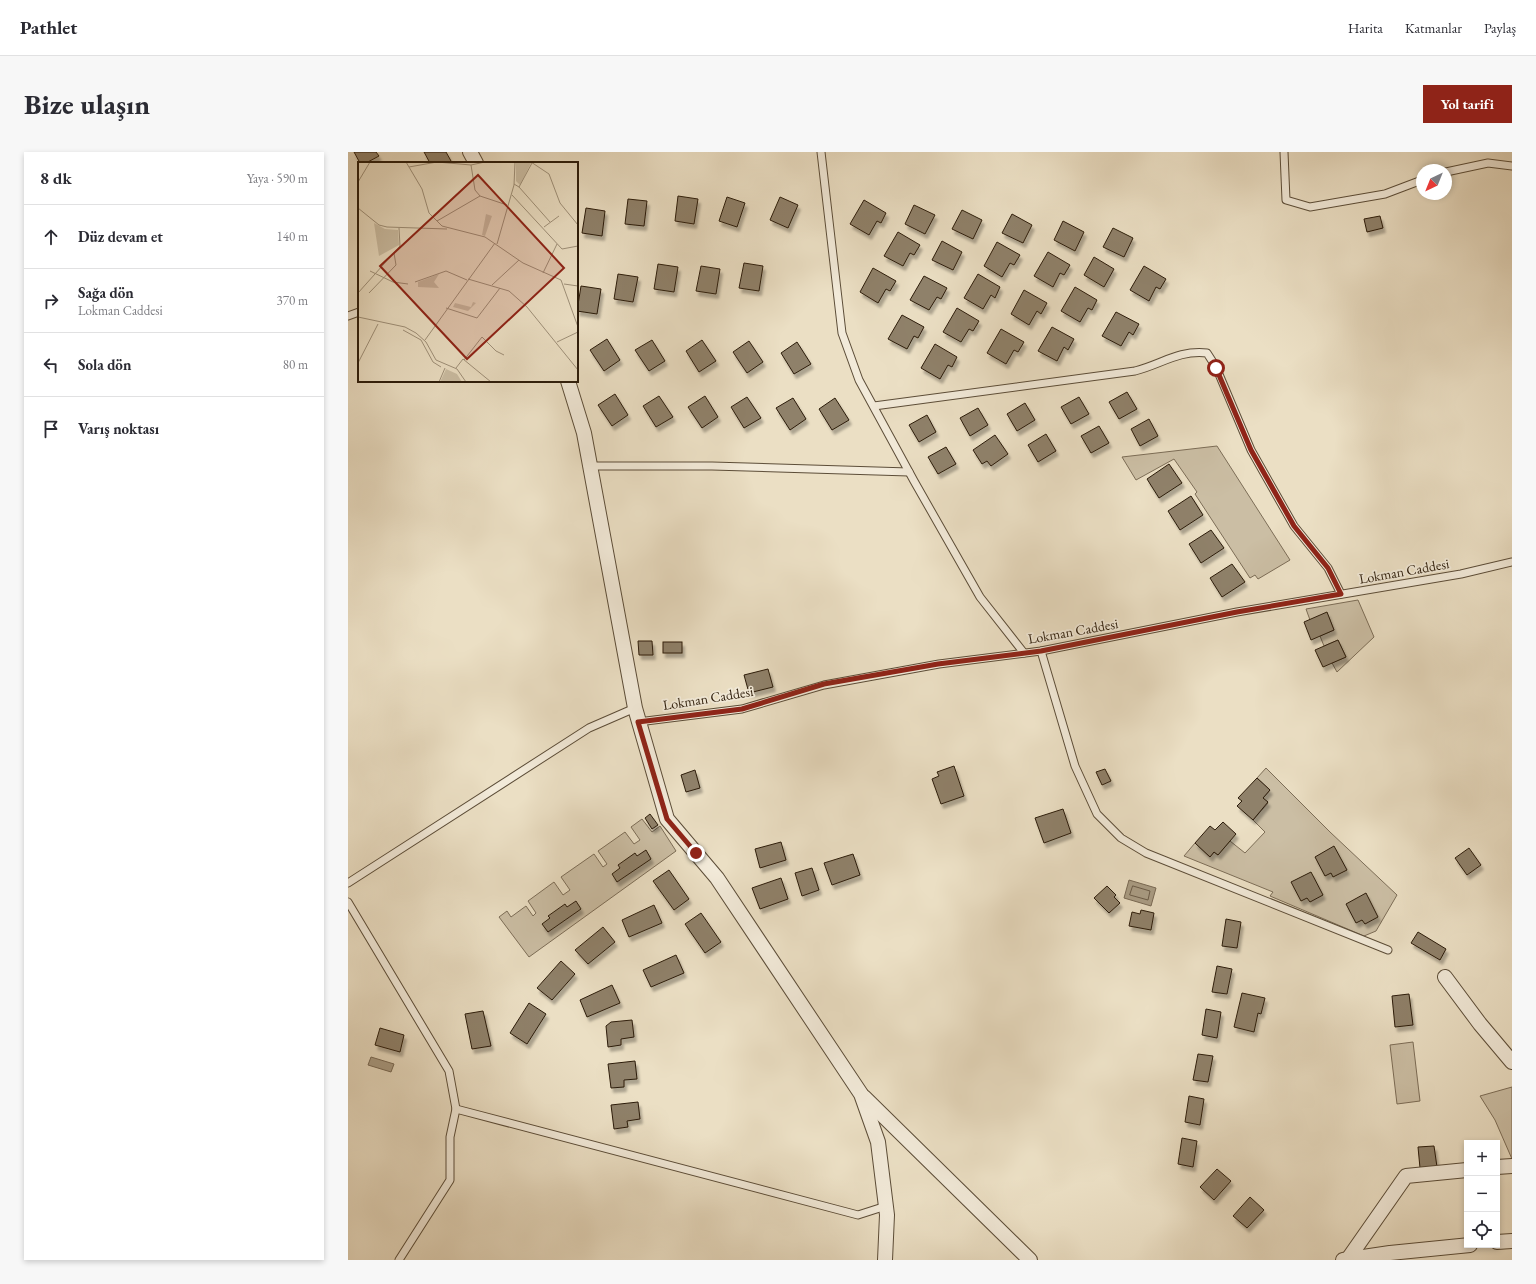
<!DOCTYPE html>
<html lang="tr">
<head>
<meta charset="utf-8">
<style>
  :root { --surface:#fff; --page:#f7f7f7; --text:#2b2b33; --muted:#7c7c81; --line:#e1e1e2; --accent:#8f2418 }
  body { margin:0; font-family:"EB Garamond",serif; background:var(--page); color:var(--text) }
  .controls { position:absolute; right:12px; bottom:12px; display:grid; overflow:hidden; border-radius:0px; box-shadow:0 2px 6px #0003 }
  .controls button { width:36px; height:36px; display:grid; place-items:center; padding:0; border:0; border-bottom:1px solid var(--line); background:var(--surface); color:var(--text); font:20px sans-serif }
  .compass { position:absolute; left:1068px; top:12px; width:36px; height:36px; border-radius:50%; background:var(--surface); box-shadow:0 2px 6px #0003; rotate:223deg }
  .stop { position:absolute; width:12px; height:12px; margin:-9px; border:3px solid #8f2418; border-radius:50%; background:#fff }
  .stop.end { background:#8f2418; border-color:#fff; box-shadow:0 1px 4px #0008 }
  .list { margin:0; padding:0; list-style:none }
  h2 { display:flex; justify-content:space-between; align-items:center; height:52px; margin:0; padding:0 16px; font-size:17px }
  h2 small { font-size:13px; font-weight:400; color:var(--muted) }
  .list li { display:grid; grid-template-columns:26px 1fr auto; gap:12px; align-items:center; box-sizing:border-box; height:64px; padding:0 16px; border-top:1px solid var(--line) }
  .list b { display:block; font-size:15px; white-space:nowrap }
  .list p { margin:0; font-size:13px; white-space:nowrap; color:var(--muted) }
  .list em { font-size:13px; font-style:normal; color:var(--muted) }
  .icon { flex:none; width:22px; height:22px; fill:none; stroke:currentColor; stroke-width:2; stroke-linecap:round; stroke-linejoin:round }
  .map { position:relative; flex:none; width:1164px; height:1108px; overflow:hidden; border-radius:0px }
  header { display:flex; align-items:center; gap:24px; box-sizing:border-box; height:56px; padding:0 20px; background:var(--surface); border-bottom:1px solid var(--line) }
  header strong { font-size:19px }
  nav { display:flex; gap:22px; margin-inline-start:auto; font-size:14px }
  .intro { display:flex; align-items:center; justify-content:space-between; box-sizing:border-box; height:96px; padding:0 24px }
  h1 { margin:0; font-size:28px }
  .button { padding:10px 18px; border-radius:0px; background:var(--accent); color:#fff; font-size:14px; font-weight:700 }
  main { display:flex; gap:24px; padding:0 24px }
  aside { flex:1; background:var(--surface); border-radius:0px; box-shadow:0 2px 6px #0003 }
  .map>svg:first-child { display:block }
  .green { fill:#cbbea4; stroke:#7c6d57 }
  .water { fill:#aa9d85; stroke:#786954 }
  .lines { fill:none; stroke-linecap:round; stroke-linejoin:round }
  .shore { stroke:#6b5c48; stroke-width:1 }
  .building { fill:#8f816b; stroke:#2c1c0a; filter:url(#shadow) }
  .lane-casing { stroke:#5c4d38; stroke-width:9 }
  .street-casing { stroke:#5c4d38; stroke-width:16 }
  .lane { stroke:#f2ead9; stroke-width:7 }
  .street { stroke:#f2ead9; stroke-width:14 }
  .route { stroke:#8f2418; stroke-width:5 }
  .labels { text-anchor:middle; stroke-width:3.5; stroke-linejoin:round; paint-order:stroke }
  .street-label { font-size:14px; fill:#2c1c0a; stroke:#f2ead9 }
  .inset-road { fill:none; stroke:#9f917a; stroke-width:1 }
  .view { fill:#8f2418; fill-opacity:0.15; stroke:#8f2418; stroke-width:2 }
  .inset-edge { fill:none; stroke:#2c1c0a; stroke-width:2 }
</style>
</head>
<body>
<header>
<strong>Pathlet</strong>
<nav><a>Harita</a><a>Katmanlar</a><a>Paylaş</a></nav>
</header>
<div class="intro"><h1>Bize ulaşın</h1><a class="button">Yol tarifi</a></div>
<main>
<aside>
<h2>8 dk<small>Yaya · 590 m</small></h2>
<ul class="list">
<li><svg class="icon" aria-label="ahead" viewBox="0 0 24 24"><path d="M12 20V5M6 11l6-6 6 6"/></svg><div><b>Düz devam et</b></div><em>140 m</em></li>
<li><svg class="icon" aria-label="right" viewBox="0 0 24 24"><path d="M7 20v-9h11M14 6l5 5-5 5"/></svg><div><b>Sağa dön</b><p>Lokman Caddesi</p></div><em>370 m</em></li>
<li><svg class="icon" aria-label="left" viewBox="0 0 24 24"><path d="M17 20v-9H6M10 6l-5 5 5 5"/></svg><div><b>Sola dön</b></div><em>80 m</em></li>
<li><svg class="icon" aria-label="arrive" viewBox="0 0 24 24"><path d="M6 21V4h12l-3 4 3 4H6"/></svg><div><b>Varış noktası</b></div></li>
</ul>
</aside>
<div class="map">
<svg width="1164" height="1108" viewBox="0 0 1164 1108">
  <defs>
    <filter id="shadow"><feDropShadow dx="2.5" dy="4.5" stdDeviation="1" flood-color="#0004"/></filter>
  </defs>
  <rect width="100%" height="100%" fill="#ebdfc4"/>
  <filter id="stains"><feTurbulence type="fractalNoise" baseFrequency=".005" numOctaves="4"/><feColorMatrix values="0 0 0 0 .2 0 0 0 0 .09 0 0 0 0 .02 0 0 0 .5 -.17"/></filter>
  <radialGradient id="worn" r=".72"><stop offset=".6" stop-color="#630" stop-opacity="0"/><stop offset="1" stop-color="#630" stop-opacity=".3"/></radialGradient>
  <!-- green -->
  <g class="green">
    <path d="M869,294L942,408L910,427L907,423L902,426L847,342L849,340L826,307L788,328L774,305Z"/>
    <path d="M1010,448L1026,485L989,520L984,511L998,505L990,488L976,494L972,484L986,478L979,461L962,468L958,457Z"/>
    <path d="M918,616L982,680L1049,743L1028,779L1016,784L922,744L925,740L836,704L847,691L862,705L866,700L870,703L882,689L897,701L917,680L905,668L920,651L915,646L922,638L909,626Z"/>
    <path d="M294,667L304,680L312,674L328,699L181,805L151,765L159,759L163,765L178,754L185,764L188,761L180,749L206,730L215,743L222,738L213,725L246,702L255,715L259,712L250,699L277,680L286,692L292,688L283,675Z"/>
    <path d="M1065,890L1072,949L1049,952L1042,893Z"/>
    <path d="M1164,935V1007L1147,968L1132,944Z"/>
  </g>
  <!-- water -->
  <g class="water">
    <path d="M781,728L808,736L803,754L776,746Z"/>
    <path d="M23,905L46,912L43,920L20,913Z"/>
  </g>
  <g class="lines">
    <!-- shore -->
    <path class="shore" d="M785,734L802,739L800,748L782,743Z"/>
  </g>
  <!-- building -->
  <g class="building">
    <path d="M6,0H28L31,4L18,11H12Z"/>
    <path d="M76,0H98L103,9L100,11H82Z"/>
    <path d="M330,44L350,47L346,72L327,69Z"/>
    <path d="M379,45L397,51L389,75L371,69Z"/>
    <path d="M432,45L450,53L440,76L422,68Z"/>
    <path d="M280,47L299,49L296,74L277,72Z"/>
    <path d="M516,48L538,61L533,71L529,69L521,83L502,72Z"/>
    <path d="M566,53L587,63L577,82L557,72Z"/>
    <path d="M238,56L257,59L254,84L234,81Z"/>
    <path d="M614,58L634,68L625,87L604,77Z"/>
    <path d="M664,62L684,73L675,91L654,81Z"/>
    <path d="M1032,64L1035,76L1019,80L1016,67Z"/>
    <path d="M715,69L736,80L727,99L706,88Z"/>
    <path d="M765,76L785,86L776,105L755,95Z"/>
    <path d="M550,80L572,93L566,103L562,101L555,114L536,104Z"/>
    <path d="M594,89L614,100L605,118L584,108Z"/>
    <path d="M649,90L672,103L666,113L662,111L654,125L636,114Z"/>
    <path d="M700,100L722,113L716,123L712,121L705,135L686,124Z"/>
    <path d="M746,105L766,117L756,135L736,123Z"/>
    <path d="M396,111L415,114L411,139L391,136Z"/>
    <path d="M310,112L330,115L326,140L306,137Z"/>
    <path d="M353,114L372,117L368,142L348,139Z"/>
    <path d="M796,114L818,127L812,137L808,135L801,149L782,138Z"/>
    <path d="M525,116L548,129L542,139L538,137L530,151L512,140Z"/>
    <path d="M270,122L290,125L285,150L266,147Z"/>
    <path d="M630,122L652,135L647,146L643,143L635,157L616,146Z"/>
    <path d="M576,124L599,136L593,147L589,145L581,158L562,148Z"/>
    <path d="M233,134L253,137L249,162L229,159Z"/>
    <path d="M727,135L749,148L744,158L740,156L732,170L713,159Z"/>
    <path d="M676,138L699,151L693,162L689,159L681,173L663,162Z"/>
    <path d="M609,156L631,169L625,179L621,177L613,190L595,180Z"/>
    <path d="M768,160L791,172L785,183L781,180L773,194L754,184Z"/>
    <path d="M554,163L576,175L570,186L566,184L559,197L540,187Z"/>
    <path d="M704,175L726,187L720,198L716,195L709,209L690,199Z"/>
    <path d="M653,177L676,190L670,200L666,198L658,212L639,201Z"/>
    <path d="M259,187L272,208L256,219L242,198Z"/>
    <path d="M304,188L317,209L301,219L287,198Z"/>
    <path d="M354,188L368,209L351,220L338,199Z"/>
    <path d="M401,189L415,210L399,221L385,200Z"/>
    <path d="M449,190L463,212L446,222L433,201Z"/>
    <path d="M587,192L609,205L604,215L600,213L592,227L573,216Z"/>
    <path d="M779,240L789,257L771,267L761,250Z"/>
    <path d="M267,242L280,263L264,274L250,253Z"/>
    <path d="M311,244L325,265L308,275L295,254Z"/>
    <path d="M357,244L370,265L354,276L340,255Z"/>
    <path d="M399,245L413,266L396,276L383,255Z"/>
    <path d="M731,245L741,262L723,272L713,255Z"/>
    <path d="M445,246L458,267L442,278L428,256Z"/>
    <path d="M487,246L501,268L484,278L471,257Z"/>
    <path d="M677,251L687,268L669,279L659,262Z"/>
    <path d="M630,256L640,273L622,284L612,266Z"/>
    <path d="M579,263L588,280L571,290L561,273Z"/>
    <path d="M801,267L810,284L792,294L783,277Z"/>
    <path d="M751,274L761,291L743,301L733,284Z"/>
    <path d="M698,282L708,299L690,310L680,293Z"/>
    <path d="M647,283L660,302L643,314L639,309L634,312L625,298Z"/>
    <path d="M598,295L608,312L590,322L580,305Z"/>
    <path d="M821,312L834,331L811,346L799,327Z"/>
    <path d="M843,344L855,363L832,378L820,359Z"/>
    <path d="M863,378L876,396L853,411L841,392Z"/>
    <path d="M884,412L897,430L874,445L862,426Z"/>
    <path d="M979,460L986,478L963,488L956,470Z"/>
    <path d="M990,488L998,505L975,515L967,498Z"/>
    <path d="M290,489H304L305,503H291Z"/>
    <rect x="315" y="490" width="19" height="11"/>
    <path d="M420,517L425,535L401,541L396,523Z"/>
    <path d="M606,614L616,644L593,652L584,627L591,624L589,620Z"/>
    <path d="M757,617L763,629L754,633L748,620Z"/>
    <path d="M347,618L352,636L338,640L333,623Z"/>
    <path d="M909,626L922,638L915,646L920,650L905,668L889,654L894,649L890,646Z"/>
    <path d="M715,657L723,681L696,691L687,666Z"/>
    <path d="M302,662L310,673L304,677L297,666Z"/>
    <path d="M875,670L888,682L870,703L866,700L862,705L847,691L862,674L867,678Z"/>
    <path d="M433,690L438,708L412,716L407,697Z"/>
    <path d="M986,694L999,718L985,725L983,721L977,724L967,705Z"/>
    <path d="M1121,696L1133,713L1119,723L1107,706Z"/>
    <path d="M298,698L303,707L269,730L264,722L272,716L270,713L287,701L289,704Z"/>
    <path d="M505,702L512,723L484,733L476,711Z"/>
    <path d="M464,716L471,738L454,744L447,721Z"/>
    <path d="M321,718L341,747L326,758L305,729Z"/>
    <path d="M963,720L975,743L962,750L959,746L953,749L943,730Z"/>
    <path d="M433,726L440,747L412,757L404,736Z"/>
    <path d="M759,734L768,743L766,745L772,751L761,761L746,746Z"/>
    <path d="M1018,741L1030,765L1017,772L1014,768L1008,771L998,752Z"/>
    <path d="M228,749L233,757L200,780L194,772L202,766L200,764L217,752L219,755Z"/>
    <path d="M306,753L314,771L281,785L274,768Z"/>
    <path d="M793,758L806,761L803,778L781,774L784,760L792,762Z"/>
    <path d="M353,761L373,790L357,801L337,772Z"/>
    <path d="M878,767L893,770L889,796L874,794Z"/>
    <path d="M255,775L267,790L240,812L227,798Z"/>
    <path d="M1070,780L1098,797L1092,808L1063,791Z"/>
    <path d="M328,803L336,821L303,835L295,818Z"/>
    <path d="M213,809L227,822L204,848L189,836Z"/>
    <path d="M869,814L884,817L879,842L864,840Z"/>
    <path d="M264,833L272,851L239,865L232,848Z"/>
    <path d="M894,841L917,846L913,862L910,861L906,880L886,875Z"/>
    <path d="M1061,842L1065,873L1047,875L1044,844Z"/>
    <path d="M181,851L198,862L179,892L162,881Z"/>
    <path d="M858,857L873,860L869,886L854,883Z"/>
    <path d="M135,859L143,894L124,897L117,862Z"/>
    <path d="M284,868L286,885L273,887V893L260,895L258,874L263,870Z"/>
    <path d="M32,876L56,883L52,900L27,893Z"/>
    <path d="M850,902L865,904L860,930L845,928Z"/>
    <path d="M287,909L289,927L276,928V935L263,936L260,912Z"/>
    <path d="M841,944L856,947L852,973L837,970Z"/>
    <path d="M290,950L292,967L279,969L280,975L266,977L263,953Z"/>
    <path d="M834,986L849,989L845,1015L830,1012Z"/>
    <path d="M1086,994L1089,1015L1072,1016L1070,995Z"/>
    <path d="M869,1017L883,1029L866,1048L852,1035Z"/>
    <path d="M902,1045L916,1058L899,1076L885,1064Z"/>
  </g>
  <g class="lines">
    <defs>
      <g id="lane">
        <path d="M473,0L494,181L511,228L566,329L632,445L676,501"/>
        <path d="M936,0L938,48L962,55L1037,42L1074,28"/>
        <path d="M1098,20L1140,11L1164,14"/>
        <path d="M0,164L11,160"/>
        <path d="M526,254L787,219C814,212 830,198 859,201L868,215L903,298L946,374L980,416L993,442"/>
        <path d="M242,314H364L561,320"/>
        <path d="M693,499L727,614L749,662L773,686L798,701L1040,798"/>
        <path d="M290,570L394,557L476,533L591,512L693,499L889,460L1113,422L1164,410"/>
        <path d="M0,731L241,576L287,556"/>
        <path d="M0,750L101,919L108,957"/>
        <path d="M51,1108L102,1028V985L108,957L510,1063L538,1054"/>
      </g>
      <g id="street">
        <path d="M122,0L128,11"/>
        <path d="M220,229L236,281L287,556L319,667L369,726L513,942L530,990L539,1063L537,1108"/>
        <path d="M1097,825L1132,872L1164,910"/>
        <path d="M516,945L682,1108"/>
        <path d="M1149,1015L1164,1014"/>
        <path d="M1149,1090L1164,1089"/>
        <path d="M1000,1107L1058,1024L1119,1018"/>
        <path d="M995,1108L1042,1101L1122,1093"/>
      </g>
    </defs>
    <!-- lane casing -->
    <use href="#lane" class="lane-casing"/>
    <!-- street casing -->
    <use href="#street" class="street-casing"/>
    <!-- lane -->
    <use href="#lane" class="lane"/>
    <!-- street -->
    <use href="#street" class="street"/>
  </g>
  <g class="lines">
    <!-- route -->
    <path class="route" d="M348,701L319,667L290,570L394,557L476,532L590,512L693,499L889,460L993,442L980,416L946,374L903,298L868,216"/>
  </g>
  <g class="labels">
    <!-- street labels -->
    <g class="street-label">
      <text transform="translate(1056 419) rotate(-10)" y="5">Lokman Caddesi</text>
      <text transform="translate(725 479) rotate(-10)" y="5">Lokman Caddesi</text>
      <text transform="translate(360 546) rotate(-9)" y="5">Lokman Caddesi</text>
    </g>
  </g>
  <!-- overview -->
  <g transform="translate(10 10)">
    <rect width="220" height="220" fill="#ebdfc4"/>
    <path d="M158,0L173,1L162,23L158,19ZM128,52L134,54L127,74L124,73ZM16,61L27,67L40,68L41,83L21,94ZM81,112L76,120L81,126L60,125V120ZM115,140L118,141L110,149L95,145L97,141L113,145ZM88,207L99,212L104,220H82Z" fill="#cbbea4"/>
    <path class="inset-road" d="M48,0L64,27L71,51L84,64L127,75L165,101L203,118L220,165M173,0L191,12L202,41L220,63M113,3L127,0M51,5L79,0L113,3L117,28L122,34L79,59M0,20L12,0M156,22L161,25L174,1M161,25L192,60M154,33L204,87L220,84M122,34L149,43M0,46L21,63L29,65L89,67M186,65L201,54M139,82L156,23L157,0M12,109L35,120L50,122M185,111L199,82M110,117L151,129L169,145L220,208M57,120L88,109L109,118M206,122L220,124M134,123L161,98M0,131L42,84L41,66M11,131L38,103L36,91M88,146L119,156L142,126M0,155L47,165L58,171L68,180L78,198L99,207L108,220M45,168L63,178L75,200L83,205M67,178L137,81M199,180L220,170M106,198L124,175L138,189L146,193M0,201L20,162M98,206L105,197L133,220M81,220L87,206"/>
    <path class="view" d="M120,13L206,106L109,197L22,104Z"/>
    <rect width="220" height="220" class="inset-edge"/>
  </g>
  <rect width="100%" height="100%" filter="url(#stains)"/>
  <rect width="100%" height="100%" fill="url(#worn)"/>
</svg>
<div class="controls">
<button>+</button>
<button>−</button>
<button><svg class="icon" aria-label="locate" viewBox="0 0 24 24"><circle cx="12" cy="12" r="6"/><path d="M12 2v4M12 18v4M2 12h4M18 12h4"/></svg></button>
</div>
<svg class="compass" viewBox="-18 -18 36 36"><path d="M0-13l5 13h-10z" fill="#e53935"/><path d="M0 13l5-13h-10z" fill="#7c7c81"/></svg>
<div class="stop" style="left:868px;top:216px"></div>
<div class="stop end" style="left:348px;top:701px"></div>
</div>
</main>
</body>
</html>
